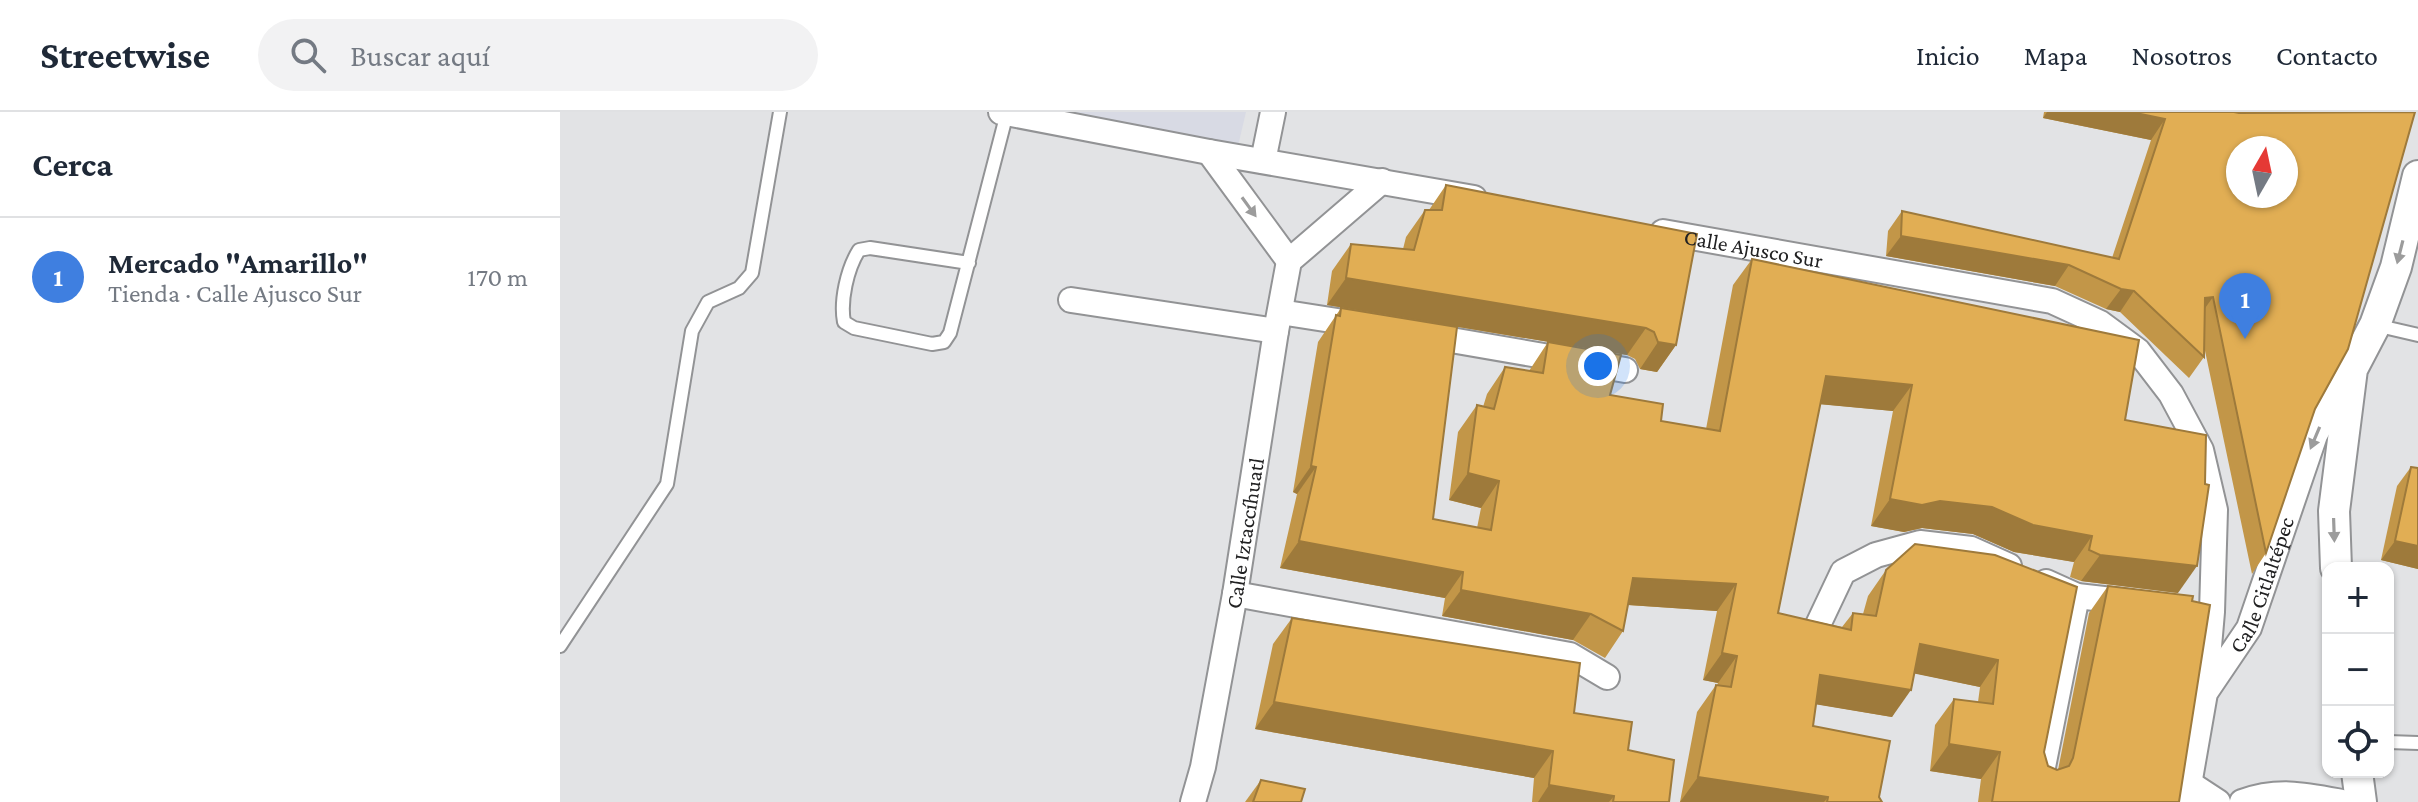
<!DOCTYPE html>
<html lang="es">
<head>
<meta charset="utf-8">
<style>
  :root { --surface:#fff; --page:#f2f2f3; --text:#1f2937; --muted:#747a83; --line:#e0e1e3; --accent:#3b8381 }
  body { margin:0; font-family:"Crimson Pro",serif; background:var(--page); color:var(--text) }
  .controls { position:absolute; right:24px; bottom:24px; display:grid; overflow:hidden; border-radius:16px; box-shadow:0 2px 6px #0004 }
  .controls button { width:72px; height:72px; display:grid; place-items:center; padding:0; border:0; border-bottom:2px solid var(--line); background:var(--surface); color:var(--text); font:40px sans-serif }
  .compass { position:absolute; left:1666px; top:24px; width:72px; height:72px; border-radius:50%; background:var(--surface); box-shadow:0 2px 6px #0004; rotate:9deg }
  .you { position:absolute; left:1038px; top:254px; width:28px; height:28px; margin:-20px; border:6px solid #fff; border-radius:50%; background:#1a73e8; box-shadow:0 0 0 12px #1a73e833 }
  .badge { display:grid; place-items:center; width:52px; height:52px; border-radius:50%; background:var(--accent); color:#fff; font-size:26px; font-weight:700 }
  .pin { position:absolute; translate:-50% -66px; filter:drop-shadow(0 2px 4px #0008) }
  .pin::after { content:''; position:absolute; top:42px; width:28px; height:24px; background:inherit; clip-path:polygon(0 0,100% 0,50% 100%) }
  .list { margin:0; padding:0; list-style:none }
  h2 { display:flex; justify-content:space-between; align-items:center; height:104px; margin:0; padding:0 32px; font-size:34px }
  h2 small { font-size:26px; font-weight:400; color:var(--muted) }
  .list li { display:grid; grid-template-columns:52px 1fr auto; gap:24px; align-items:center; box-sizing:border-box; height:120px; padding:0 32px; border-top:2px solid var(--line) }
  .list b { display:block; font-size:30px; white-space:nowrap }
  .list p { margin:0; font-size:26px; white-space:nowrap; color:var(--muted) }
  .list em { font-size:26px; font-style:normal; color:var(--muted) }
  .icon { flex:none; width:44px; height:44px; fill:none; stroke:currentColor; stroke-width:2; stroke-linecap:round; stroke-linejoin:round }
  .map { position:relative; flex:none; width:1858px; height:690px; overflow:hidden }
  header { display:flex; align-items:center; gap:48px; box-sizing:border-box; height:112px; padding:0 40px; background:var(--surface); border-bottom:2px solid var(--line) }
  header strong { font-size:38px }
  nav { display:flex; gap:44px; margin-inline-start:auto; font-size:28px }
  .search { width:560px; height:72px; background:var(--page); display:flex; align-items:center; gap:20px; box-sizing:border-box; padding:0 28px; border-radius:44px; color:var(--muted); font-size:30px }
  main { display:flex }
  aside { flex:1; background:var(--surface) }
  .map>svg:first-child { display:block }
  .built { fill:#d8dae4 }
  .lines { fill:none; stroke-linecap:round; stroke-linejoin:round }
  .service-casing { stroke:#929395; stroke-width:16 }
  .minor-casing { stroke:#929395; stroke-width:28 }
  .tertiary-casing { stroke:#929395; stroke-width:34 }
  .service { stroke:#fff; stroke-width:12 }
  .minor { stroke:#fff; stroke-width:24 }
  .tertiary { stroke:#fff; stroke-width:30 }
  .wall { fill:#c29648 }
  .shaded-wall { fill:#9e7a3b }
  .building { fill:#e1ae54; stroke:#9e7a3b; stroke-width:2; fill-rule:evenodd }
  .oneway { fill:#9c9c9c }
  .labels { text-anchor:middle; stroke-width:7; stroke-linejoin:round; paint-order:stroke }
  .street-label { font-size:22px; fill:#222223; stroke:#e2e3e5 }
</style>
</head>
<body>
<header>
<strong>Streetwise</strong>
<div class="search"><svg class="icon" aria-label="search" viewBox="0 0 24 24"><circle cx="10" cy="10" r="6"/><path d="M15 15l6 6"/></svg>Buscar aquí</div>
<nav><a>Inicio</a><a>Mapa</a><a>Nosotros</a><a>Contacto</a></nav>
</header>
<main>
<aside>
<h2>Cerca<small></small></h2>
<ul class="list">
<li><span class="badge" style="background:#3f7fe0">1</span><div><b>Mercado &quot;Amarillo&quot;</b><p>Tienda · Calle Ajusco Sur</p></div><em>170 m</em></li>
</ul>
</aside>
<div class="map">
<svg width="1858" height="690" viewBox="0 0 1858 690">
  <rect width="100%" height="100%" fill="#e2e3e5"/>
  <!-- built -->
  <path class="built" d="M502,0H686L678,34Z"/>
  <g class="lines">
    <defs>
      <g id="service">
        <path d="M409,151L310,136L299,138C287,157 280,189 284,210L294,216L372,232L384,230L390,221L447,1"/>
        <path d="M1815,213L1858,223"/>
        <path d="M0,534L107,372L132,219L148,190L179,176L192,161L220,0"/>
        <path d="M1828,630L1858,631"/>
      </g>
      <g id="minor">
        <path d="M441,0L649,40L914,86"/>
        <path d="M649,40L729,149"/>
        <path d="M703,49L713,0"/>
        <path id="s1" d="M1103,120L1492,189L1540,211L1578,239L1611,282L1641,338L1655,398L1652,500L1645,581"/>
        <path d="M511,188L716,219"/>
        <path d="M720,200L803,213"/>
        <path d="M862,223L1065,258"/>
        <path d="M1486,470L1517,484L1570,490"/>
        <path d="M675,482L1010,543L1047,565"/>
        <path d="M1256,517L1283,460L1316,443L1360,431L1411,437L1449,454"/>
        <path d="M1480,670L1517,484"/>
        <path d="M1629,671L1658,690"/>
        <path id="s2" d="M633,690L643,655L675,482L716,219L729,149L822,69"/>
        <path id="s3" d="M1626,690L1645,581L1689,516L1755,323L1788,263"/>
        <path d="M1682,690C1718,677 1745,683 1782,690"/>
      </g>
      <g id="tertiary">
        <path d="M1776,456L1774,399L1792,257L1815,213L1836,155L1858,64"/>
        <path d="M1797,660L1801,690"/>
      </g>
    </defs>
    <!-- service casing -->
    <use href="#service" class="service-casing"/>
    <!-- minor casing -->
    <use href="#minor" class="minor-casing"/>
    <!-- tertiary casing -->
    <use href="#tertiary" class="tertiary-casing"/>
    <!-- service -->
    <use href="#service" class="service"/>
    <!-- minor -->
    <use href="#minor" class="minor"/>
    <!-- tertiary -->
    <use href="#tertiary" class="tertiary"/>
  </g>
  <!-- wall -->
  <g class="wall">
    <path d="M1484,0H1674L1755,297L1706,441L1692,462L1644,234V245L1629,266L1560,200L1546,197L1495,174L1326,144L1328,119L1342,99L1552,146L1591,28L1483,6Z"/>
    <path d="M886,73L1116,233L1097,260L1080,257L1075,247L1067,243L767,193L772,159L791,132L843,137L846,125L865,98H869Z"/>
    <path d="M1192,147L1565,308L1618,481L1521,469L1510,465L1514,450L1454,440L1413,422L1362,416L1344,420L1311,414L1333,299L1260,292L1218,501L1282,515L1293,501L1303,502L1308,484L1326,458L1435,443L1484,640L1488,654L1497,658H1498L1529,501L1548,474L1619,690H1418L1421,667L1370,659L1375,613L1394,587L1418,590L1420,575L1354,561L1332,605L1256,592L1253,614L1322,690H1120L1137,600L1156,573H1157L1158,571L1143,568L1157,499L1068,493L1063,519L1045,546L1013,528L882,504L885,486L720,456L737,382L733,380L758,230L781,196L873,407L917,416L921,396L889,388L898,320L917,293L923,295L927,282L945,255L969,259L988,230L1050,283L1101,309L1146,317L1173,173Z"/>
    <path d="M1851,355L1858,356V457L1821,448L1837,374Z"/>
    <path d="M732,506L1014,601L1068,638L1109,690H972L974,666L695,617L713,532Z"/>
    <path d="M701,668L741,690H685Z"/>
  </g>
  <!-- shaded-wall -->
  <g class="shaded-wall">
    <path d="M1487,0H1571L1605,7L1591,28L1483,6Z"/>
    <path d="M1341,124L1509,153L1495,174L1326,144Z"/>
    <path d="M786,166L1086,216L1067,243L767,193Z"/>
    <path d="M1561,177L1574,179L1560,200L1546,197Z"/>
    <path d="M1653,185L1638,206L1645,186Z"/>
    <path d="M1098,230L1116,233L1097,260L1080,257Z"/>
    <path d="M1266,264L1352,273L1333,299L1247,291Z"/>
    <path d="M751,354L756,355L737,382L733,380Z"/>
    <path d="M908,361L939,369L921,396L889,388Z"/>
    <path d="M1330,387L1380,389L1432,395L1532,424L1514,450L1454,440L1413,422L1362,416L1344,420L1311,414Z"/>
    <path d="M739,429L903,460L885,486L720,456Z"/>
    <path d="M1835,429L1858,434V457L1821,448Z"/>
    <path d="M1540,443L1637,454L1618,481L1521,469Z"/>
    <path d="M1073,466L1176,472L1157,499L1054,492Z"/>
    <path d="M901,478L1031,502L1013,528L882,504Z"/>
    <path d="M1360,532L1438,548L1420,575L1342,559Z"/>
    <path d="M1162,541L1177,544L1158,571L1143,568Z"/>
    <path d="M1260,563L1351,578L1332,605L1242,590Z"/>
    <path d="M714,590L993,639L974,666L695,617Z"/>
    <path d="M1389,632L1440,640L1421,667L1370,659Z"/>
    <path d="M1138,665L1268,685L1264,690H1120Z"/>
    <path d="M989,673L1054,684L1049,690H978Z"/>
  </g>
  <!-- building -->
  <g class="building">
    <path d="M1571,0H1674L1679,1L1855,0L1788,237L1755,297L1706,441L1653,185L1645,186L1644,245L1574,179L1561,177L1509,153L1341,124L1342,99L1559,147L1605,7ZM1678,36H1726V84H1678Z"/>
    <path d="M886,73L1137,122L1116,233L1098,230L1094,220L1086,216L786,166L791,132L854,138L865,98H882Z"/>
    <path d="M1192,147L1579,228L1565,308L1646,323L1645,372L1649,373L1637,454L1540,443L1529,438L1532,424L1473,413L1432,395L1380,389L1362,393L1330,387L1352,273L1266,264L1218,501L1291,518L1293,501L1316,504L1326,458L1355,432L1435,443L1517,475L1484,640L1488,654L1497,658L1509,654L1513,646L1548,474L1633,484L1632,489L1650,493L1619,690H1432L1440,640L1389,632L1394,587L1433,592L1438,548L1360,532L1351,578L1260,563L1253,614L1330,629L1319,685L1322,690H1267L1268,685L1138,665L1156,573L1171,575L1177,544L1162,541L1176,472L1073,466L1063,519L1031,502L901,478L903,460L739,429L756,355L751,354L776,203L780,204L781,196L897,215L873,407L931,418L939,369L908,361L917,293L934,297L945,255L983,261L988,230L1061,243L1050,283L1103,292L1101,309L1160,319Z"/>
    <path d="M1851,355L1858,356V434L1835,429Z"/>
    <path d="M732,506L1020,551L1014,601L1072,610L1068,638L1114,648L1109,690H1053L1054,684L989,673L993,639L714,590Z"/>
    <path d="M701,668L745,677L741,690H693Z"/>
  </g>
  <!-- one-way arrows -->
  <defs><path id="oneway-solid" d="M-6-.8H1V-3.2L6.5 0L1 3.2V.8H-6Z" transform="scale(2)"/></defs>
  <g class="oneway">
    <use href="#oneway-solid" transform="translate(689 95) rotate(54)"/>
    <use href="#oneway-solid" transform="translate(1840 140) rotate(104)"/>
    <use href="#oneway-solid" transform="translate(1755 326) rotate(113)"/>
    <use href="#oneway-solid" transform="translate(1774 418) rotate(88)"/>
  </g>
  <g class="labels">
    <!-- street labels -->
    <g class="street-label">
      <text dy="8" stroke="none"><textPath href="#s1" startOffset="92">Calle Ajusco Sur</textPath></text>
      <text dy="8" stroke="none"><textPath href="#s2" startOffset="274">Calle Iztaccíhuatl</textPath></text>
      <text dy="8" stroke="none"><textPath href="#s3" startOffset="234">Calle Citlaltépec</textPath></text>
    </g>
  </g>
</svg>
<div class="controls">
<button>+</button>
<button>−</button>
<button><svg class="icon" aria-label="locate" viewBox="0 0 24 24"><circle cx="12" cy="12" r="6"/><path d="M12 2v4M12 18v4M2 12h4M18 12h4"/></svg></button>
</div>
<svg class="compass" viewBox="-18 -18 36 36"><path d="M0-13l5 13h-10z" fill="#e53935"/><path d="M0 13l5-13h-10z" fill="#747a83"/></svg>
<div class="you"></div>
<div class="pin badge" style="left:1685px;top:227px;background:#3f7fe0">1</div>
</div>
</main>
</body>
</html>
